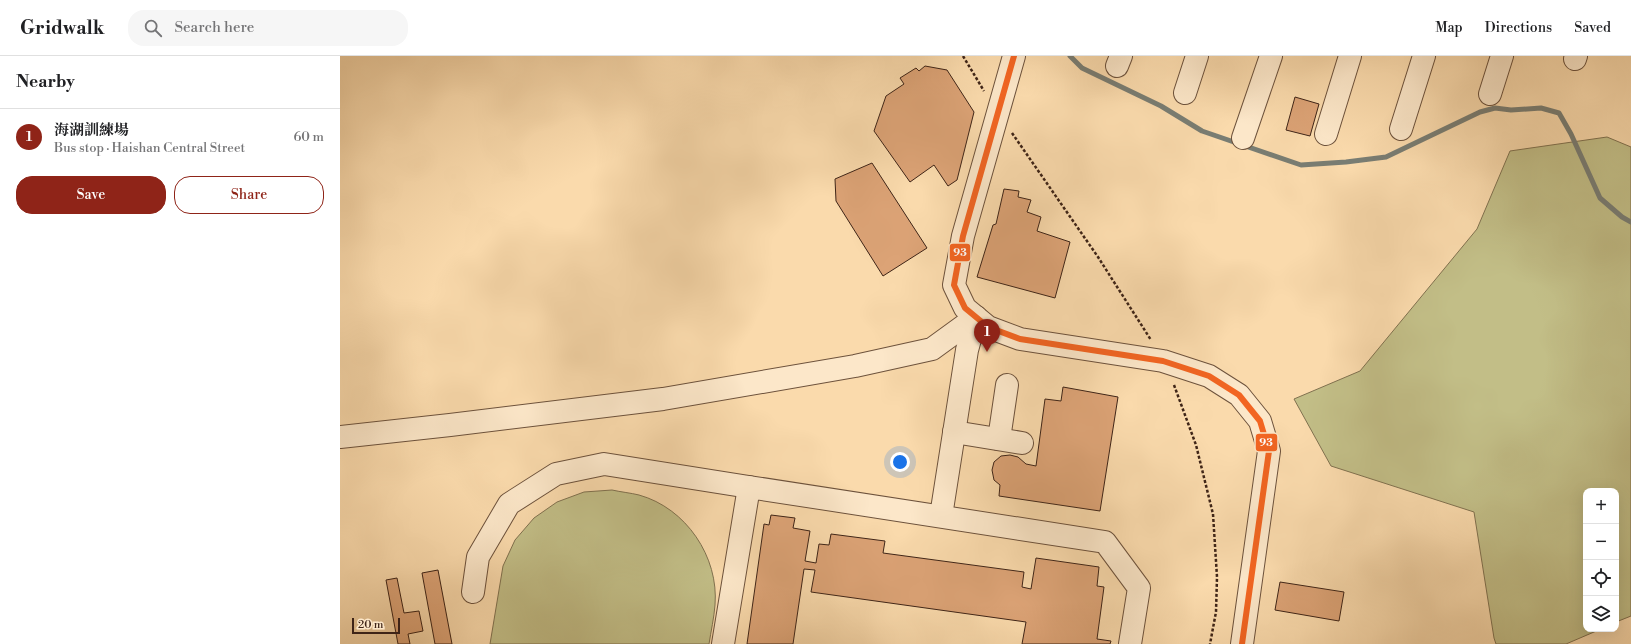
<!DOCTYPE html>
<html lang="en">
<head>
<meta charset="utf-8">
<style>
  :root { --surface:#fff; --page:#f6f6f6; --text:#202124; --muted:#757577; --line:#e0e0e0; --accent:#8f2418 }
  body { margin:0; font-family:"Libre Bodoni","Noto Serif TC",serif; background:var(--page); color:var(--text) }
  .controls { position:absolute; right:12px; bottom:12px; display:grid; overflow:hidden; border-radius:8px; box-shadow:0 4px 16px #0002 }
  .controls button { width:36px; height:36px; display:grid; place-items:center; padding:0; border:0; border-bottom:1px solid var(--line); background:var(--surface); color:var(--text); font:20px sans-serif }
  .scale { position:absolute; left:12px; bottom:10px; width:48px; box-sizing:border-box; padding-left:4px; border:2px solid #3e2417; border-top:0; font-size:11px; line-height:14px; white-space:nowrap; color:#3e2417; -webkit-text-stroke:3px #fce7c9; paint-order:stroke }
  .you { position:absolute; left:560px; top:406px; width:14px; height:14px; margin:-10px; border:3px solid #fff; border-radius:50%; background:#1a73e8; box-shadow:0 0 0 6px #1a73e833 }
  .badge { display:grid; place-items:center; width:26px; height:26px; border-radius:50%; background:var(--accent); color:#fff; font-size:13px; font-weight:700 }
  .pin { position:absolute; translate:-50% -33px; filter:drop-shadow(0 1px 2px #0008) }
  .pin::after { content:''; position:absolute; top:21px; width:14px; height:12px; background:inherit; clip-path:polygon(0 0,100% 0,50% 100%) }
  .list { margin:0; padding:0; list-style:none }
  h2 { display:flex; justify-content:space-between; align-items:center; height:52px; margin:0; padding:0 16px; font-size:17px }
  h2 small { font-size:13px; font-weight:400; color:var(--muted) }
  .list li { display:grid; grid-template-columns:26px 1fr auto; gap:12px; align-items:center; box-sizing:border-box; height:56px; padding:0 16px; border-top:1px solid var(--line) }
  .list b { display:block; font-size:15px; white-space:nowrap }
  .list p { margin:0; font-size:13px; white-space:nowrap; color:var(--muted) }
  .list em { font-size:13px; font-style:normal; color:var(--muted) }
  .actions { display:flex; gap:8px; padding:12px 16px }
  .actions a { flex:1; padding:9px 0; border:1px solid var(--accent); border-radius:16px; text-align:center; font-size:14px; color:var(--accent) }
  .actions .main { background:var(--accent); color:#fff }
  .icon { flex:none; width:22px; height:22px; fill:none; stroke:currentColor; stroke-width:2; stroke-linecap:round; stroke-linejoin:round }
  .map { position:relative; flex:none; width:1291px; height:588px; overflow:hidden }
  header { display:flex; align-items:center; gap:24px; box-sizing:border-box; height:56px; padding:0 20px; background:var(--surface); border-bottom:1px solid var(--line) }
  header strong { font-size:19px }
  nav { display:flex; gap:22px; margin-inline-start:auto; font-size:14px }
  .search { width:280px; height:36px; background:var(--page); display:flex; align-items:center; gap:10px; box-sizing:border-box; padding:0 14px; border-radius:16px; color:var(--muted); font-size:15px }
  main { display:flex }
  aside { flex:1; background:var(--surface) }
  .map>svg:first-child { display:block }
  .green { fill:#c2be87; stroke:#80714f }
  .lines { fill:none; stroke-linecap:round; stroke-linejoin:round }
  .stream { stroke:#797d73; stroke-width:5 }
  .building { fill:#dca376; stroke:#3e2417 }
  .minor-casing { stroke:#6d523c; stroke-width:24 }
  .path { stroke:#3e2417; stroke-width:2.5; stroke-dasharray:3 2; stroke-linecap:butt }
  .minor { stroke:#fce7c9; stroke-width:22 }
  .bus-1-casing { stroke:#fce7c9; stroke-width:9 }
  .bus-1 { stroke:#f26522; stroke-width:6 }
  .line-badge { stroke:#fce7c9; stroke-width:1.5 }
  .badge-label { font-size:11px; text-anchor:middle; font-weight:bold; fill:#fff }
</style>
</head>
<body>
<header>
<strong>Gridwalk</strong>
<div class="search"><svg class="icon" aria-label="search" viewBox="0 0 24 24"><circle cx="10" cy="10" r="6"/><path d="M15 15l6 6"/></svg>Search here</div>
<nav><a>Map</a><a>Directions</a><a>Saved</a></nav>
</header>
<main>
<aside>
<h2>Nearby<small></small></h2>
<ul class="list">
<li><span class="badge">1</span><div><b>海湖訓練場</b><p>Bus stop · Haishan Central Street</p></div><em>60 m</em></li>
</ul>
<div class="actions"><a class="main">Save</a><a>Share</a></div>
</aside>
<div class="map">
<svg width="1291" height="588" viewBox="0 0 1291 588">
  <rect width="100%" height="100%" fill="#fadaac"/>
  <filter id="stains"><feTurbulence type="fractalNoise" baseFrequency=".005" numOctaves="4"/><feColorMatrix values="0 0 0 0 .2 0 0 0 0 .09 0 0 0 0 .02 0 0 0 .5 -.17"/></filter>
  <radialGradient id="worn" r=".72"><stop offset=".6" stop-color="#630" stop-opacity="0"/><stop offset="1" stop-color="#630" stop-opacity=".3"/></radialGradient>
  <!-- green -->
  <g class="green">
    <path d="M1267,81L1291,91V560L1276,566V435H1246V573H1261L1226,588H1156L1154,582L1134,456L991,410L954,343L1020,315L1137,173L1170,95Z"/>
    <path d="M272,434C281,436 291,437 299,439C346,452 379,501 375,549C374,562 371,575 369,588H150L163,510L175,484L194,462L217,446L244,436Z"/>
  </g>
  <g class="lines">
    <!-- stream -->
    <path class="stream" d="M730,0L742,12L821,50L862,75L961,109L1006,106L1046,101L1140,56L1155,52L1171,54L1201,52L1219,57L1231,78L1260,142L1282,161L1291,166"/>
  </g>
  <!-- building -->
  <g class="building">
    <path d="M585,10L607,14L634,56L617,124L608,130L594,109L570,126L534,75L546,40L564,28L560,22L576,12L579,15Z"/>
    <path d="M955,41L979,48L970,80L946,74Z"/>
    <path d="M532,107L587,192L543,220L496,145L495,123Z"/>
    <path d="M664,133L679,135L678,141L691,144L687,156L701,161L697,175L730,186L715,242L637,221L653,169L656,168Z"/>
    <path d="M723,331L778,341L760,455L659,440L660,429L654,424L652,414L654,406L661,400L670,399L678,401L686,408L696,410L705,343L721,345Z"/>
    <path d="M431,459L455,462L453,472L470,475L465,505L476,507L479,488L489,489L491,478L545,485L543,497L684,516L682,531L691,533L696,502L759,511L757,530L764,531L757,583L771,585L770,588H682L686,566L471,536L475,514L464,513L453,588H407L424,468L429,469Z"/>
    <path d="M98,514L112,588H95L82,517Z"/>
    <path d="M57,522L64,557L79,555L83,575L68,578L70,588H58L46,524Z"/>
    <path d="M940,526L1004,536L999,565L935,554Z"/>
  </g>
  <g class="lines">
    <defs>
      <g id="minor">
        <path d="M674,0L623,180L614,229L625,252L648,271L680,283L823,305L869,320L899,339L920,365L929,395L902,588"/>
        <path d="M1235,3L1236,0"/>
        <path d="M777,10L781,0"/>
        <path d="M845,37L857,0"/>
        <path d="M1150,38L1162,0"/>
        <path d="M1061,73L1084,0"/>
        <path d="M986,78L1010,0"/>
        <path d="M903,82L931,0"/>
        <path d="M614,376L682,387"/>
        <path d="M0,381L110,369L323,343L515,310L592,293L636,261"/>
        <path d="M659,383L667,329"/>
        <path d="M601,460L627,294L636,261"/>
        <path d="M133,536L138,501L169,448L216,418L264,408L409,431"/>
        <path d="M383,588L409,431L765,486L799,532L790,588"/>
      </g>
    </defs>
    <!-- minor casing -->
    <use href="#minor" class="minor-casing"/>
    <!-- path -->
    <g class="path">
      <path d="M623,0L644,35"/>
      <path d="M672,77L758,201L811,284"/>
      <path d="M834,329L856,389L873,458L877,521L876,556L870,588"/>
    </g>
    <!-- minor -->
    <use href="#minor" class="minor"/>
    <defs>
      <path id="bus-1" d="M674,0L623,180L614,229L625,252L648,271L680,283L823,305L869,320L899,339L920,365L929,395L902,588"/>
    </defs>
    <!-- bus-1 casing -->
    <use href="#bus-1" class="bus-1-casing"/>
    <!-- bus-1 -->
    <use href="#bus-1" class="bus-1"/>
  </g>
  <g class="line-badge">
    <rect x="609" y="187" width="22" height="19" rx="4" fill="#f26522"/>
    <rect x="915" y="377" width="23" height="19" rx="4" fill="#f26522"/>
  </g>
  <g class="badge-label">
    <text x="620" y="200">93</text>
    <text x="926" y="390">93</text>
  </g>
  <rect width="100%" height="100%" filter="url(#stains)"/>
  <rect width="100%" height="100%" fill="url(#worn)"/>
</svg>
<div class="controls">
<button>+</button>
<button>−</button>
<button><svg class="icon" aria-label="locate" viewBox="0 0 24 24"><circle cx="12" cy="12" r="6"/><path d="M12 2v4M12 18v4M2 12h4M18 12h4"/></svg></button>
<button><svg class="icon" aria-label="layers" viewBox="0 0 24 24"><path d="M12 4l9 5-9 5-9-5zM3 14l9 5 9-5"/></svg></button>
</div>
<div class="scale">20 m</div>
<div class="you"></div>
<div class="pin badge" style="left:647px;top:296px">1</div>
</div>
</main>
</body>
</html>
